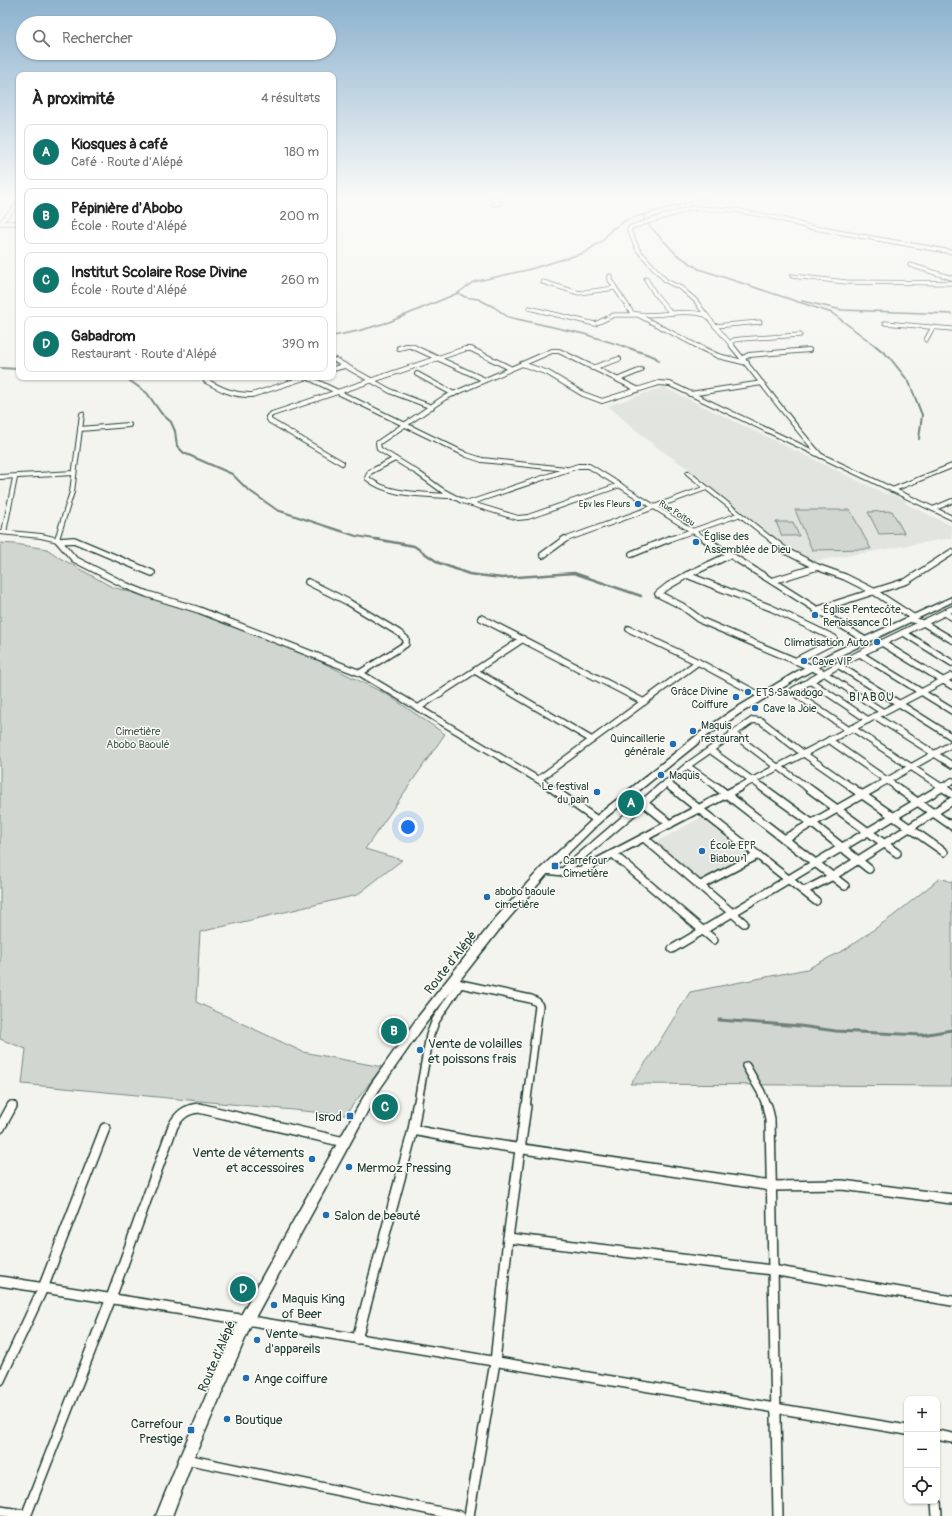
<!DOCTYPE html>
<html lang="fr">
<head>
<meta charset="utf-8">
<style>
  :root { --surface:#fff; --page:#f6f6f6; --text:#222; --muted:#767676; --line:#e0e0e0; --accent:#0f766e }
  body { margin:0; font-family:Pangolin,sans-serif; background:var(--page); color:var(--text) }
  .controls { position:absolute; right:12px; bottom:12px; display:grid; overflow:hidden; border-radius:8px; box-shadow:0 1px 3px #0004 }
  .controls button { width:36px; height:36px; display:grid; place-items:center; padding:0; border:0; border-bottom:1px solid var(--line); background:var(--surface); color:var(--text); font:20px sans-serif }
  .you { position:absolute; left:408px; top:827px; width:14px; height:14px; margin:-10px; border:3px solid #fff; border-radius:50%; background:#1a73e8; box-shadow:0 0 0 6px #1a73e833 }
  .badge { display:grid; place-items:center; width:26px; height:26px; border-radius:50%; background:var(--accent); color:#fff; font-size:13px; font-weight:700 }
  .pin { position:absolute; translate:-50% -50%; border:2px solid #fff; box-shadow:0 1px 4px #0006 }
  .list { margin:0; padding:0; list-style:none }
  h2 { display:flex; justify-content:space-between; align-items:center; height:52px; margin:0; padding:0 16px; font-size:17px }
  h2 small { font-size:13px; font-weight:400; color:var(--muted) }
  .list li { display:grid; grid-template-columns:26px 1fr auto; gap:12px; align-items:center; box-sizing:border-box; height:56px; margin:0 8px 8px; padding:0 8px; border:1px solid var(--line); border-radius:8px }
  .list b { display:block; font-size:15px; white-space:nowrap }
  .list p { margin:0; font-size:13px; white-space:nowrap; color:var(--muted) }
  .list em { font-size:13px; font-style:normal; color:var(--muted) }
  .icon { flex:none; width:22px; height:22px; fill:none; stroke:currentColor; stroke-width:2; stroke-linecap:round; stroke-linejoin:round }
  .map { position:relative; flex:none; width:952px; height:1516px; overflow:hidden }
  .search { position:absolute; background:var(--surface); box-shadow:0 1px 3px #0004; left:16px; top:16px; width:320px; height:44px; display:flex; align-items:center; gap:10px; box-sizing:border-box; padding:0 14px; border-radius:22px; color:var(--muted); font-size:15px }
  .panel { position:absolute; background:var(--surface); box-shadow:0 1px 3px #0004; left:16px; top:72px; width:320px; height:308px; border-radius:8px }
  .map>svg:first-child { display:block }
  .built { fill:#e2e5df }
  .green { fill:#d1d6d1; stroke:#788a82 }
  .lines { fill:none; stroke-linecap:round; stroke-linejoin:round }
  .stream-far3 { stroke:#6e8179; stroke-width:1.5 }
  .stream-far2 { stroke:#6e8179; stroke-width:2 }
  .stream-far1 { stroke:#6e8179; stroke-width:2.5 }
  .stream { stroke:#6e8179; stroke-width:3 }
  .street-far4-casing { stroke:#1f3d34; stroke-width:5 }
  .street-far3-casing { stroke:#1f3d34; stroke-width:6 }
  .street-far2-casing { stroke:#1f3d34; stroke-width:8 }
  .street-far1-casing { stroke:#1f3d34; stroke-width:10 }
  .street-casing { stroke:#1f3d34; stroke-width:12 }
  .secondary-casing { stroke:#1f3d34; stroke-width:3 }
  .street-far4 { stroke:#fdfcf7; stroke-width:3.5 }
  .street-far3 { stroke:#fdfcf7; stroke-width:4 }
  .street-far2 { stroke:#fdfcf7; stroke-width:5.5 }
  .street-far1 { stroke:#fdfcf7; stroke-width:7 }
  .street { stroke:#fdfcf7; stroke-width:9 }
  .secondary { fill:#fdfcf7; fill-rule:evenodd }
  .poi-dot { fill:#1f6fb2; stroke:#fdfcf7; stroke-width:1.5 }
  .labels { text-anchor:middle; stroke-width:3; stroke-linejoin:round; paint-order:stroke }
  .far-poi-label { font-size:9px; fill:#1f3d34; stroke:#fdfcf7; text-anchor:end }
  .far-street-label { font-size:9px; fill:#1f3d34; stroke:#fdfcf7 }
  .poi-label { font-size:11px; fill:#1f3d34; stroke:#fdfcf7; text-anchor:start }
  .park-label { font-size:11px; fill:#435c53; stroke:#fdfcf7 }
  .neighbourhood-label { font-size:12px; letter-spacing:1px; fill:#1f3d34; stroke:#fdfcf7 }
  .near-street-label { font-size:13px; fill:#1f3d34; stroke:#fdfcf7 }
  .near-poi-label { font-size:13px; fill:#1f3d34; stroke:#fdfcf7; text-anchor:start }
</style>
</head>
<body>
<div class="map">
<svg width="952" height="1516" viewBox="0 0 952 1516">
  <rect width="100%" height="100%" fill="#f4f4ef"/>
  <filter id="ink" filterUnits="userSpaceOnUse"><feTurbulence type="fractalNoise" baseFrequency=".025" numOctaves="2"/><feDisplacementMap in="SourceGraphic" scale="8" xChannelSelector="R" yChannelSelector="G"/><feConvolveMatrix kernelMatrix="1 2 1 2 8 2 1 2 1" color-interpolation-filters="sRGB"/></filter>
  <g filter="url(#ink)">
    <!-- built -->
    <g class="built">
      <path d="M663,387L886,494L889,493L905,500L907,502L905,503L952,526V538L810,562L789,551L687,468L651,443L608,406Z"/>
      <path d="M702,817L753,857L702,886L652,844Z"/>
    </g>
    <!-- green -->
    <g class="green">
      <path d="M795,510H850L871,549L812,550Z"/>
      <path d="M892,511L904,533L879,534L868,512Z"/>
      <path d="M776,522H793L799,536H782Z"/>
      <path d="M0,543L15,544L47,549L60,558L112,587L189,608L287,645L388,695L445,734L365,849L402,860L357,895L200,932L196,1002L303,1052L382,1067L345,1115L22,1084L26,1049L0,1039Z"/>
      <path d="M940,878L952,882V1086L630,1084L651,1055L690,992L807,969L846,949L893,916Z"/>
    </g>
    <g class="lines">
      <!-- stream-far3 -->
      <g class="stream-far3">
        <path d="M645,214L644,220L676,254L699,269L832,313L877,347"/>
        <path d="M458,293L465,297L478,299L494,307L508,317L584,334L626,347"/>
        <path d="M802,301L842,310L952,314"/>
        <path d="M333,336L358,331L389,322L458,293L473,282L527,270L584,253L602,241L612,229L628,219L708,197"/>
      </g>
      <!-- stream-far2 -->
      <g class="stream-far2">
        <path d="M623,346L655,357L659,361"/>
        <path d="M876,346L890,358L909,382L922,415L919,439"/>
        <path d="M0,368L19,369"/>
        <path d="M128,377L126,378L147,393L161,413L171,422L175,431L177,446L184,453L232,474L247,489L277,510L356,536L381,540"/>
      </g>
      <!-- stream-far1 -->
      <path class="stream-far1" d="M375,539L414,546L439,563L469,574L502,578L574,573L641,596"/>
      <!-- stream -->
      <path class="stream" d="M719,1020L800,1026L836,1031L922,1035L952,1030"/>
      <defs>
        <g id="street-far4">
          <path d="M490,197L500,203L493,204"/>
          <path d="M0,223L19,203"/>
          <path d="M0,223H19"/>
          <path d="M910,265L952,278"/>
          <path d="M610,276V280L632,313C654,319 680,308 706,315"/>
          <path d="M792,276L846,282L952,283"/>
          <path d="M646,279L655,294L671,313"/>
          <path d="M543,282L579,293L615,288"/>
          <path d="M529,308L595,324L614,315H638L699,347"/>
          <path d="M885,323L952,329"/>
          <path d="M715,326L760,322"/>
          <path d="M926,340L933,327"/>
          <path d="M730,343L734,340L741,339L800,335"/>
          <path d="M402,347L409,346L415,347"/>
          <path d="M733,347L706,315L695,300L681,288L666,281L638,250L629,230L631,227L692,208L734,210L777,218L809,227L952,252"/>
        </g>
        <g id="street-far3">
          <path d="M411,346L485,380"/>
          <path d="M697,346L718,356L747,363"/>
          <path d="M732,346C763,383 789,421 821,456"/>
          <path d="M399,348L407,346"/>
          <path d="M743,358L749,355L809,350"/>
          <path d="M335,360L392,392L432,407"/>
          <path d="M522,364L548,373L583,394L602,401L659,383L670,384L952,518"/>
          <path d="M592,368L619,359"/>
          <path d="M333,369L344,366"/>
          <path d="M417,374L454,394"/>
          <path d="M619,379L641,370"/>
          <path d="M206,381C221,389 234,396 252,395L307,377L467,455L482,460L566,469"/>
          <path d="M690,394L762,383"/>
          <path d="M80,429L129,425"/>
          <path d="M395,459L370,472L367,478C388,496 423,494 449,496"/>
          <path d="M342,463L270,421L268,417L272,414L465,349H471L510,368"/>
          <path d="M688,473L772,540"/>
          <path d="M0,477L74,473"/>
          <path d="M620,485L528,517L518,518L462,501L443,491L418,473L379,449L378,443L444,398L552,351H559L637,389"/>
          <path d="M892,490L952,466"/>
          <path d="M469,503L578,466H589L707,540"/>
          <path d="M933,509L952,501"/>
          <path d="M0,532L41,536L58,540"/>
          <path d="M4,532L15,478"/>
          <path d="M57,539L72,492L82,414"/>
          <path d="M70,540H75"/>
          <path d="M564,540L706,488"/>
          <path d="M667,540L738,515"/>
        </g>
        <g id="street-far2">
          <path d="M57,539L74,559L127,586L147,594L199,610L360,673"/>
          <path d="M705,539L865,640"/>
          <path d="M771,539L786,551L817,567L845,577L873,591L913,617"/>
          <path d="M59,541L74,540L152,573"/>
          <path d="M632,554L669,539"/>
          <path d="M543,555L565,539"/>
          <path d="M730,555L687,575L771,608L834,638V641L795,661"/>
          <path d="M687,575L668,586L658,594L682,606L702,621L824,673L883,712"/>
          <path d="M772,581L817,567"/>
          <path d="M308,582L348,602L399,633L406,639V644L360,673L552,788"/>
          <path d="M816,610L907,581L952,552"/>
          <path d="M945,613L952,617"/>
          <path d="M481,618L644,702"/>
          <path d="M910,619L925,624L952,640"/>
          <path d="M629,629L698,662L761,696"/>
          <path d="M904,633L952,663"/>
          <path d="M882,643L952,686"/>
          <path d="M860,654L952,711"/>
          <path d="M838,665L952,737"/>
          <path d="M475,671L592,740"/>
          <path d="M810,681L868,720"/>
          <path d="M418,708L523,639"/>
          <path d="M875,716L952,765"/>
          <path d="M852,728L943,788"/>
          <path d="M849,730L797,695L794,690L853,657L952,609"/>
          <path d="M732,733L777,767"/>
          <path d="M829,740L898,788"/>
          <path d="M710,750L763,788"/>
          <path d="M687,766L719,788"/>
          <path d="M779,767L808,788"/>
          <path d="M539,779L698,662"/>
          <path d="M666,783L672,788"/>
          <path d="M661,788L687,766L753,720L761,721L804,754L853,788"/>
          <path d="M738,788L952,676"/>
          <path d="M874,788L952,744"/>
          <path d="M941,788L952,781"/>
        </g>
        <g id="street-far1">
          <path d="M550,787L597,820"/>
          <path d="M671,787L816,901"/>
          <path d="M717,787L845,886"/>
          <path d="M762,787L813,824L869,869"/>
          <path d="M807,787L897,853"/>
          <path d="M851,787L944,852"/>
          <path d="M896,787L952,826"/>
          <path d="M942,787L952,794"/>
          <path d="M644,803L670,824"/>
          <path d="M644,838L744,923"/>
          <path d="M784,839L876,787"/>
          <path d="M613,854L714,940"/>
          <path d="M545,870L563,872L582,870L740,787"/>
          <path d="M563,872L662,787"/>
          <path d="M699,886L758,855"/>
          <path d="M804,891L833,876L952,801"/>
          <path d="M672,949L943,787"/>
          <path d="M451,982L531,999L537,1002L539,1006L526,1107"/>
          <path d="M746,1066L761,1092L767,1107"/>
          <path d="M11,1107L12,1105"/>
          <path d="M417,1107L430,1035L436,1020L460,984"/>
        </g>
        <g id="street">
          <path d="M767,1106L770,1119L778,1516"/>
          <path d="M0,1128L12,1106"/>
          <path d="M413,1130L470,1141L771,1186L842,1185L952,1199"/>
          <path d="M508,1238L772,1270L952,1301"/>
          <path d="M0,1281L246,1320L907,1430"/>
          <path d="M357,1339L413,1130L417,1106"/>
          <path d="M0,1380L43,1288L105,1128"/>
          <path d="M937,1435L952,1438"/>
          <path d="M186,1459L460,1516"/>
          <path d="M936,1501L937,1516"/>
          <path d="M0,1511L26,1515"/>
          <path d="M26,1516L111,1298L173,1126C179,1115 186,1109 199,1108L344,1142"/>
          <path d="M469,1516L495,1362L508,1238L526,1106"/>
        </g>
        <path id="secondary" d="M952,597V602L837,657L802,676L739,714L707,736L600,822L549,872L503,925L426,1023L379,1090L251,1325L193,1460L172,1516H156L181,1454L241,1315L305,1200L371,1084L418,1017L495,919L541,868L594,818L701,732L733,710L796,672L831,653Z"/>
      </defs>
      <!-- street-far4 casing -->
      <use href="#street-far4" class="street-far4-casing"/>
      <!-- street-far3 casing -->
      <use href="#street-far3" class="street-far3-casing"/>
      <!-- street-far2 casing -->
      <use href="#street-far2" class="street-far2-casing"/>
      <!-- street-far1 casing -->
      <use href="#street-far1" class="street-far1-casing"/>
      <!-- street casing -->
      <use href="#street" class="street-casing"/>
      <!-- secondary casing -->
      <use href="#secondary" class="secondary-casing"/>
      <!-- street-far4 -->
      <use href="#street-far4" class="street-far4"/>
      <!-- street-far3 -->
      <use href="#street-far3" class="street-far3"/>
      <!-- street-far2 -->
      <use href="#street-far2" class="street-far2"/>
      <!-- street-far1 -->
      <use href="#street-far1" class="street-far1"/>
      <!-- street -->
      <use href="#street" class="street"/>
      <!-- secondary -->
      <use href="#secondary" class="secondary"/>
    </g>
  </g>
  <!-- sky -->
  <linearGradient id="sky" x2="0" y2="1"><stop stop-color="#8cb2ce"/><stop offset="0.48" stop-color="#fafaf8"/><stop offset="1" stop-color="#fafaf8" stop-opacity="0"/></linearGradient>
  <rect width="952" height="409" fill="url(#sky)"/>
  <!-- markers -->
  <g class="poi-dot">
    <circle cx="638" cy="504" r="4"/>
    <circle cx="696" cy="542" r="4"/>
    <circle cx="815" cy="615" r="4"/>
    <circle cx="877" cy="642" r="4"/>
    <circle cx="804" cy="661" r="4"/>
    <circle cx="748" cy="692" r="4"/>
    <circle cx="736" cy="697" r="4"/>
    <circle cx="755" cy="708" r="4"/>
    <circle cx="693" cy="731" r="4"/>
    <circle cx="673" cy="744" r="4"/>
    <circle cx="661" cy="775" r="4"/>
    <circle cx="597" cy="792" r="4"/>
    <circle cx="702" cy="851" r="4"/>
    <rect x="551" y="862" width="8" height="8" rx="2"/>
    <circle cx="487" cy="897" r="4"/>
    <circle cx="420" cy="1050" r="4"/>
    <rect x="346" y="1112" width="8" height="8" rx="2"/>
    <circle cx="312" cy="1159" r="4"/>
    <circle cx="349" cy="1167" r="4"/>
    <circle cx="326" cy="1215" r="4"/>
    <circle cx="274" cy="1305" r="4"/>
    <circle cx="257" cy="1340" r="4"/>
    <circle cx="246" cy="1378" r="4"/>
    <circle cx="227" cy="1419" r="4"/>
    <rect x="187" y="1426" width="8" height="8" rx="2"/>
  </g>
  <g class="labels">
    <!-- far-poi labels -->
    <g class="far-poi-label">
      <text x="630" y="507">Epv les Fleurs</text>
    </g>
    <!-- far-street labels -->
    <g class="far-street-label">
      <text transform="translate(677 513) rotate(32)" y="3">Rue Poitou</text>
    </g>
    <!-- poi labels -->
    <g class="poi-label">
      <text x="704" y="540">Église des<tspan x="704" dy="13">Assemblée de Dieu</tspan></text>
      <text x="823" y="613">Église Pentecôte<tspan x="823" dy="13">Renaissance CI</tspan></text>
      <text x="869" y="646" text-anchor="end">Climatisation Auto</text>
      <text x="812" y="665">Cave VIP</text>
      <text x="728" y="695" text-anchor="end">Grâce Divine<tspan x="728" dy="13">Coiffure</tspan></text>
      <text x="756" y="696">ETS Sawadogo</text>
      <text x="763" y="712">Cave la Joie</text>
      <text x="701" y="729">Maquis<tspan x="701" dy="13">restaurant</tspan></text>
      <text x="665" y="742" text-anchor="end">Quincaillerie<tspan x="665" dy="13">générale</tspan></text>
      <text x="669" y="779">Maquis</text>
      <text x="589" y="790" text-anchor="end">Le festival<tspan x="589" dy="13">du pain</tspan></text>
      <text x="710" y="849">École EPP<tspan x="710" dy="13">Biabou 1</tspan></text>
      <text x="563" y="864">Carrefour<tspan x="563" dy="13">Cimetière</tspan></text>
      <text x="495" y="895">abobo baoule<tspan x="495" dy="13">cimetière</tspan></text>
    </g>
    <!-- park labels -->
    <g class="park-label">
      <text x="138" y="735">Cimetière<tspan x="138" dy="13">Abobo Baoulé</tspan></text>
    </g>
    <!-- neighbourhood labels -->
    <g class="neighbourhood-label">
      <text x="872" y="701">BIABOU</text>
    </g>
    <!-- near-street labels -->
    <g class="near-street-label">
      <text transform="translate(450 962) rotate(-52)" y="5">Route d'Alépé</text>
      <text transform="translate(216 1356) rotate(-67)" y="5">Route d'Alépé</text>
    </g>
    <!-- near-poi labels -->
    <g class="near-poi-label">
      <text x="428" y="1048">Vente de volailles<tspan x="428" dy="15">et poissons frais</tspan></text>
      <text x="342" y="1121" text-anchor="end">Isrod</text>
      <text x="304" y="1157" text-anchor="end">Vente de vêtements<tspan x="304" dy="15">et accessoires</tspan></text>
      <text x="357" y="1172">Mermoz Pressing</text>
      <text x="334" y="1220">Salon de beauté</text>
      <text x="282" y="1303">Maquis King<tspan x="282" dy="15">of Beer</tspan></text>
      <text x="265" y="1338">Vente<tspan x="265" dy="15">d'appareils</tspan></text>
      <text x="254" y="1383">Ange coiffure</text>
      <text x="235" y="1424">Boutique</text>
      <text x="183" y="1428" text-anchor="end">Carrefour<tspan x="183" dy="15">Prestige</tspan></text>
    </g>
  </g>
</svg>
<div class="controls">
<button>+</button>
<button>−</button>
<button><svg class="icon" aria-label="locate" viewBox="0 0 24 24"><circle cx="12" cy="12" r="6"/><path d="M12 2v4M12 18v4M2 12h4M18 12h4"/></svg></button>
</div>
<div class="you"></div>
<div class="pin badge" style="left:631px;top:803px">A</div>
<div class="pin badge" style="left:394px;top:1031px">B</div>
<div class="pin badge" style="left:385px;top:1107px">C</div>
<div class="pin badge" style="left:243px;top:1289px">D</div>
<div class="search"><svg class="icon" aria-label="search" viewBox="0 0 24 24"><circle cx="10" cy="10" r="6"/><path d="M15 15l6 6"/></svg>Rechercher</div>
<section class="panel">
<h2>À proximité<small>4 résultats</small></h2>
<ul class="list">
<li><span class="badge">A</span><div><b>Kiosques à café</b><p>Café · Route d'Alépé</p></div><em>180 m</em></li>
<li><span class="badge">B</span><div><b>Pépinière d'Abobo</b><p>École · Route d'Alépé</p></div><em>200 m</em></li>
<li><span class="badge">C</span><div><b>Institut Scolaire Rose Divine</b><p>École · Route d'Alépé</p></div><em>260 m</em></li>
<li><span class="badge">D</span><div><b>Gabadrom</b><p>Restaurant · Route d'Alépé</p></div><em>390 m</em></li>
</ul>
</section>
</div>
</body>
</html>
